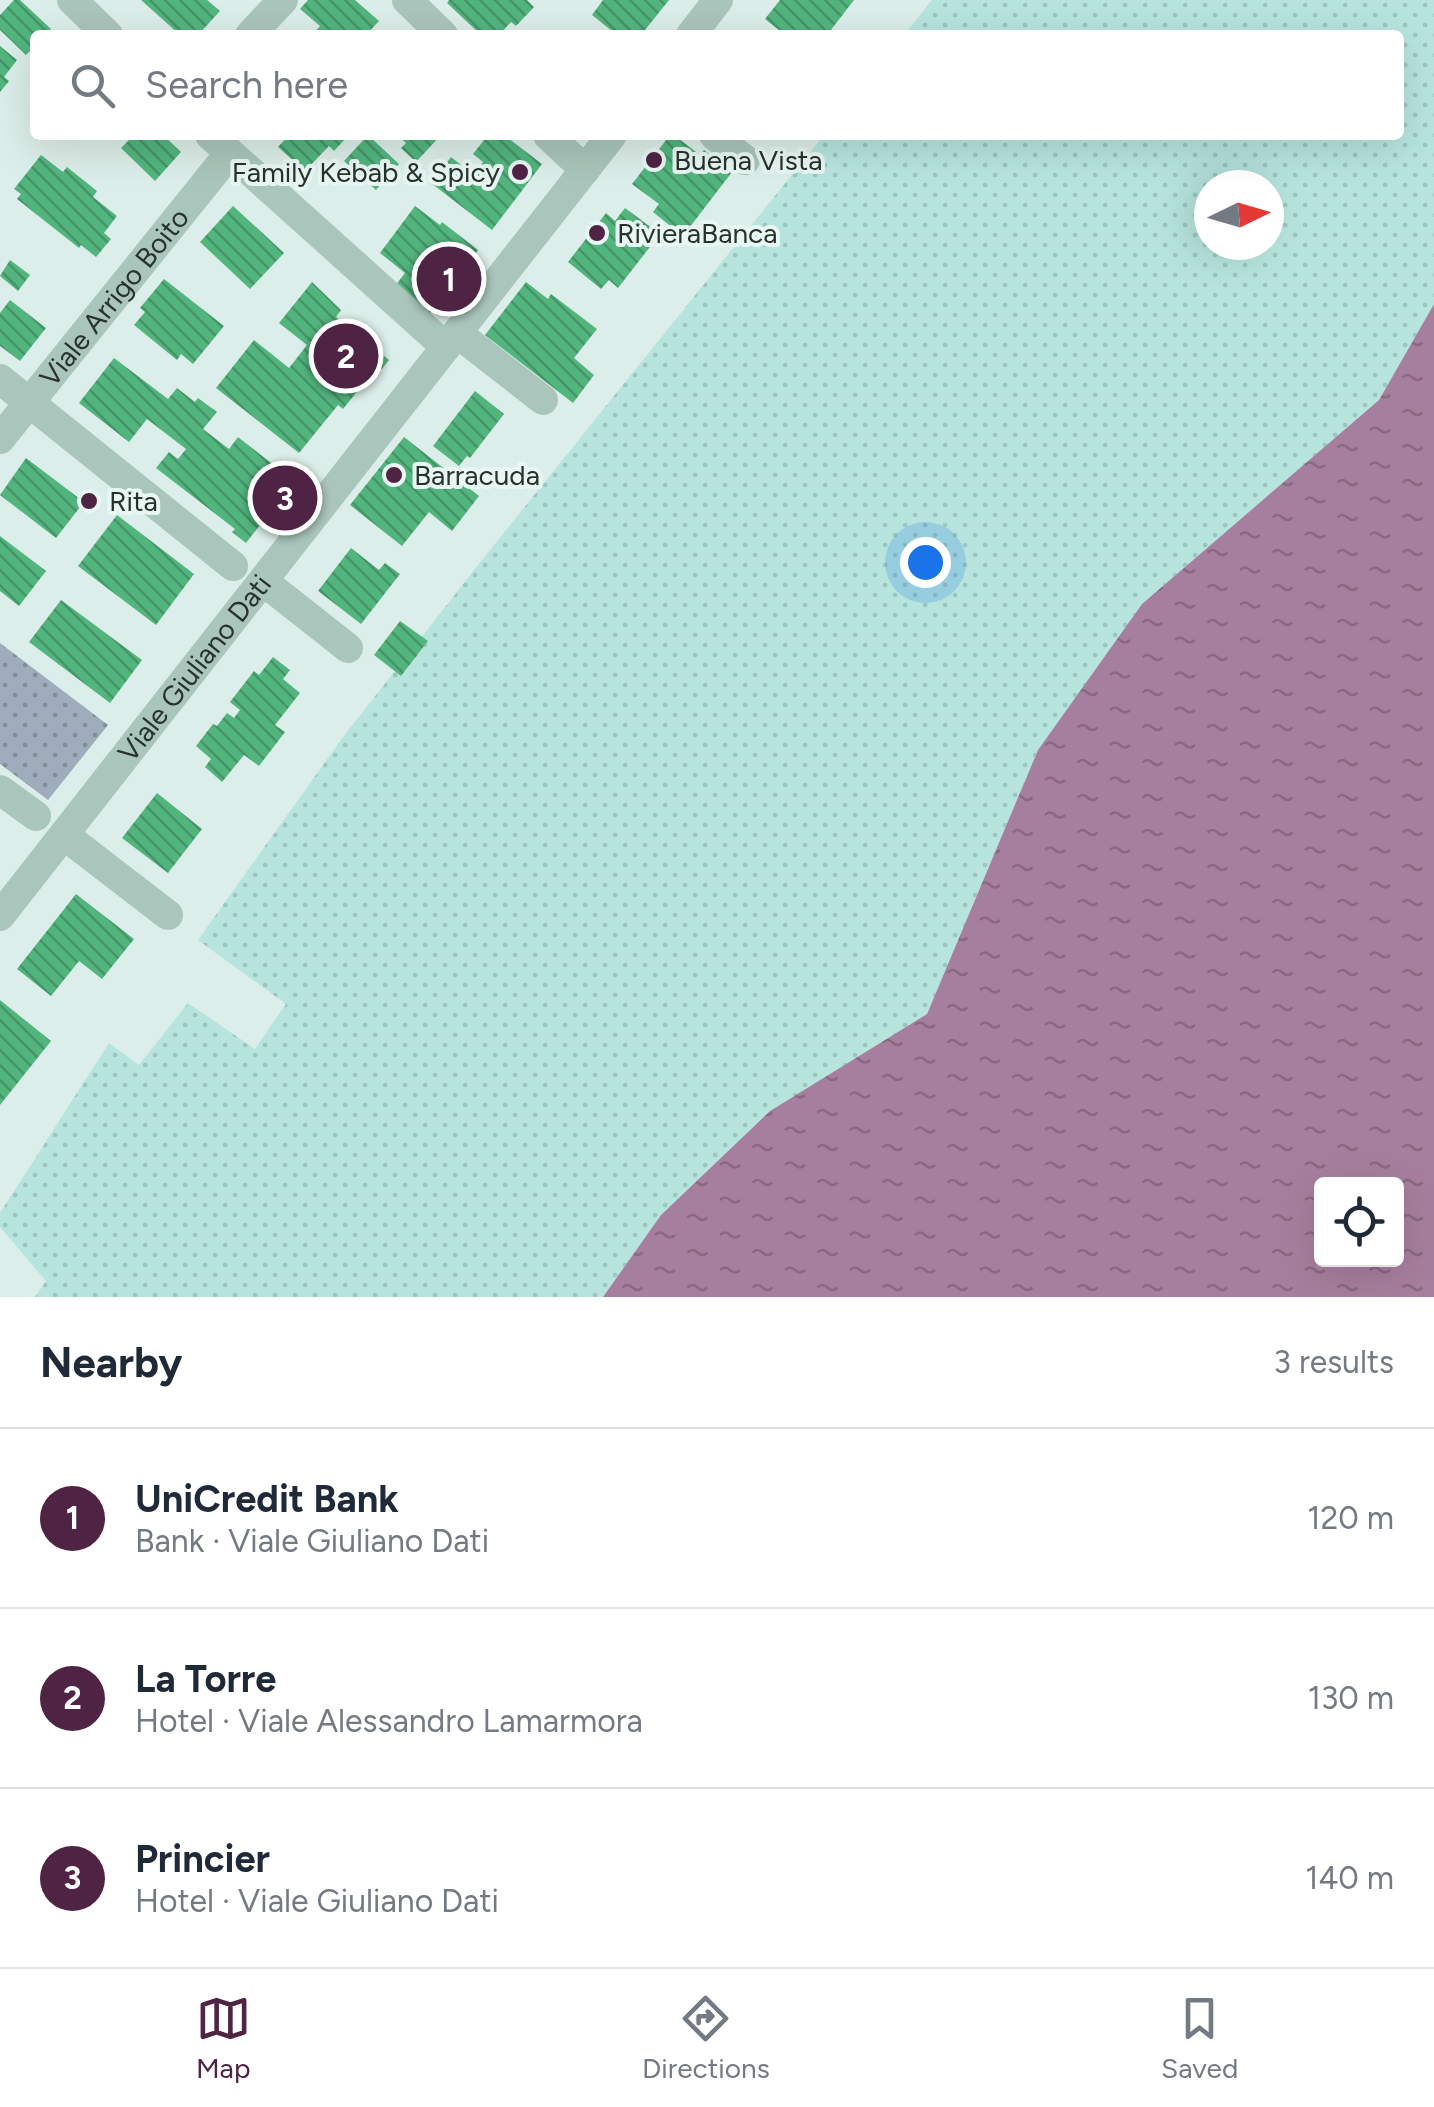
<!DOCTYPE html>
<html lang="en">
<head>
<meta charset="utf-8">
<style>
  :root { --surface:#fff; --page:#f2f2f3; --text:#1f2937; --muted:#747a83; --line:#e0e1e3; --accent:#4f2344 }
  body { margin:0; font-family:Figtree,sans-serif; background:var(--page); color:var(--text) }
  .controls { position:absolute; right:30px; bottom:30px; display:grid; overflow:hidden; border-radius:10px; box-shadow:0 10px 40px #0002 }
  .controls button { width:90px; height:90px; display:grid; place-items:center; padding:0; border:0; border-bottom:2px solid var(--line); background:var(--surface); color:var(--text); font:50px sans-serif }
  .compass { position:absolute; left:1194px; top:170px; width:90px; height:90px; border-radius:50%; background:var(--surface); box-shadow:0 10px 40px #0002; rotate:85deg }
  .you { position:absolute; left:925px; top:562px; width:35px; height:35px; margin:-25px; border:8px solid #fff; border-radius:50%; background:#1a73e8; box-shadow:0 0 0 15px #1a73e833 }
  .badge { display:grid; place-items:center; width:65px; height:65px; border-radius:50%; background:var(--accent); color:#fff; font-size:32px; font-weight:700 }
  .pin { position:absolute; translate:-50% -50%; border:5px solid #fff; box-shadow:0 2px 10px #0006 }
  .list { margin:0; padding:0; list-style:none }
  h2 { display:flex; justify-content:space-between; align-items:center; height:130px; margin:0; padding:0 40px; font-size:42px }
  h2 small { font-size:32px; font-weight:400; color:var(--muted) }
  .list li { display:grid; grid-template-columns:65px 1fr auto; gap:30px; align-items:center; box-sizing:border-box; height:180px; padding:0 40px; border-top:2px solid var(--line) }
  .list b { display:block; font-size:38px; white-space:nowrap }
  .list p { margin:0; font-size:32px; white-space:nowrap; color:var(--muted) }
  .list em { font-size:32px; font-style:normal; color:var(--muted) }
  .icon { flex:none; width:55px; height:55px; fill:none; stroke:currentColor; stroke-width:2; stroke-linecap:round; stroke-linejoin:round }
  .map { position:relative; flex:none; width:1434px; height:1297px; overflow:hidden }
  .search { position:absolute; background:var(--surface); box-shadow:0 10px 40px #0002; left:30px; right:30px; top:30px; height:110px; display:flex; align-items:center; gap:25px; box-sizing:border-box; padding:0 35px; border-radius:10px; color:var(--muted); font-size:38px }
  .sheet { height:670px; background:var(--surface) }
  nav { display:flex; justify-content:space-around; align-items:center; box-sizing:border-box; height:140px; border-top:2px solid var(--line); background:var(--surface); font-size:28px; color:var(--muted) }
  nav a { display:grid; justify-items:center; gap:5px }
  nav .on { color:var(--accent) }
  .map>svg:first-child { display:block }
  .sand { fill:url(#sand-dots); fill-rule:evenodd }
  .park { fill:url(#park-dots) }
  .water { fill:url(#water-ripples); fill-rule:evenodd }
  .building { fill:url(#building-back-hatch) }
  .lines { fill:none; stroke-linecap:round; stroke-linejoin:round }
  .street { stroke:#aac5bb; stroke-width:30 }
  .poi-dot { fill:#4f2344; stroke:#e8f7f3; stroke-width:4 }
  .labels { text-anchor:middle; stroke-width:8; stroke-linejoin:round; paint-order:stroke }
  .poi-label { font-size:28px; fill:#28332e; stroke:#e8f7f3; text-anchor:start }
  .street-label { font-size:28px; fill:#28332e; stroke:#e8f7f3 }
</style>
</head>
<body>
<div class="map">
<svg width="1434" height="1297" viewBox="0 0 1434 1297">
  <defs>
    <pattern id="sand-dots" width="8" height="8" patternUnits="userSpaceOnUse" patternTransform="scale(2.5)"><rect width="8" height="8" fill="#b7e5de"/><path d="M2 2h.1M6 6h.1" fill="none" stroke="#9dc5bf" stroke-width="1.8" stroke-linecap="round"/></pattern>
    <pattern id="park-dots" width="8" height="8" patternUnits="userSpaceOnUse" patternTransform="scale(2.5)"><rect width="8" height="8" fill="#9eacbb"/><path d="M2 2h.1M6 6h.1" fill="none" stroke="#818d98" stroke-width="1.8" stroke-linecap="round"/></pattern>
    <pattern id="water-ripples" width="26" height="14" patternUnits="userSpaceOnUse" patternTransform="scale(2.5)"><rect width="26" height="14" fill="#a77f9e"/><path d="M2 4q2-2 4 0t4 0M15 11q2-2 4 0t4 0" fill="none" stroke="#886981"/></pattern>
    <pattern id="building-back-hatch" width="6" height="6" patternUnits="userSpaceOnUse" patternTransform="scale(2.5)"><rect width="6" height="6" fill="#53b57e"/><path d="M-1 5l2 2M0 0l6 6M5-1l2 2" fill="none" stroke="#459468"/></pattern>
  </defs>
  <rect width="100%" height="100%" fill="#dceee9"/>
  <!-- sand -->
  <path class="sand" d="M932,0H1434V304L1379,400L1142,604L1038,750L927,1014L770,1111L661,1215L603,1297H35L46,1281L0,1227V1213L109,1043L139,1065L188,1003L255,1049L286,1004L198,940L343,737L486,555L824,135H1399V35H904ZM1209,185H1269V245H1209Z"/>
  <!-- park -->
  <path class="park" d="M0,643L108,725L48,800L0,764Z"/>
  <!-- water -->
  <path class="water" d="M1434,304V1297H603L661,1215L770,1111L927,1014L1038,750L1142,604L1379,400ZM1322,1184H1396V1260H1322Z"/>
  <!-- building -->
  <g class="building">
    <path d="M14,0H20L51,29L45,35H35V46L26,55L0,30V15Z"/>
    <path d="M141,0H207L220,11L198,35H180Z"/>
    <path d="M308,0H355L379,21L366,35H312L320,26L300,9Z"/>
    <path d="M449,0H527L534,7L516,26L511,22L499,35H481L447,3Z"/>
    <path d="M603,0H669L641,35H617L592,15Z"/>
    <path d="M780,0H854L827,35H785L765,19Z"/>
    <path d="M0,46L17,60L4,77L9,81L0,92Z"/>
    <path d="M134,135H163L181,152L155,181L121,148Z"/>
    <path d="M289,135H349L334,151L329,146L305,171L278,147Z"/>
    <path d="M368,135L399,164L376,190L344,161Z"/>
    <path d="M397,135H441L416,162L401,148L406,143Z"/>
    <path d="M488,135H504L542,164L492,230L431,183L451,157L474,175L483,162L473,154Z"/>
    <path d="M670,135H674L700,155L704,150L732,172L683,236L653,212L659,204L632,184Z"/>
    <path d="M41,155L63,172L67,167L97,191L93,197L117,216L104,233L111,239L96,257L81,245L79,248L17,199L21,194L14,189Z"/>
    <path d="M233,206L284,253L250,289L200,242Z"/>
    <path d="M415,206L440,225L442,222L478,250L427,317L392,290L405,273L380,253Z"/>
    <path d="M625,208L660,234L618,288L609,280L601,289L568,262L606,213L615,221Z"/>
    <path d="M10,260L30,275L18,291L0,276Z"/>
    <path d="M164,279L224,326L193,364L181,354L177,360L134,325L145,312L140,308Z"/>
    <path d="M312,282L341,310L336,317L389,360L372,381L368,378L343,409L338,405L299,453L216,388L254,340L289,368L307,345L279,323Z"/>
    <path d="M526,282L548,299L551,294L597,329L574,358L594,375L573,403L485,335Z"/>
    <path d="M10,300L46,328L20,361L0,346V313Z"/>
    <path d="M114,358L168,399L177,388L195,402L198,398L217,412L203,429L229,449L238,437L294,481L246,543L232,532L235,529L156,468L169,452L178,459L186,449L147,419L129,442L79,403Z"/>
    <path d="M475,391L504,414L470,458L467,456L459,466L433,446Z"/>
    <path d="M404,437L479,496L452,531L429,512L402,546L350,505Z"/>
    <path d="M26,458L84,502L56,538L0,495Z"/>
    <path d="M117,515L194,574L156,625L78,566Z"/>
    <path d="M0,536L46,571L19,606L0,591Z"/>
    <path d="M351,548L379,570L385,563L400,574L361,624L318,591Z"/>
    <path d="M61,600L142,660L110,703L29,642Z"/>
    <path d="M400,621L428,641L401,676L374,655Z"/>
    <path d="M273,657L290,670L283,679L300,693L275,725L285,732L259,766L244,755L222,782L205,767L211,759L196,746L213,724L217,726L227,713L234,718L240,710L230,702L254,671L259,675Z"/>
    <path d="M157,793L202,829L168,873L122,838Z"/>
    <path d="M76,894L134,939L102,979L79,961L51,996L17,969Z"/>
    <path d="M0,1000L51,1041L0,1105Z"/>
  </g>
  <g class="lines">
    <!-- street -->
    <g class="street">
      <path d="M72,0L108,35"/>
      <path d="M407,0L443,35"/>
      <path d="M250,35L283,0"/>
      <path d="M691,35L718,0"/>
      <path d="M210,135L446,347"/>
      <path d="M548,135L585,170"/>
      <path d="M714,135L745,160"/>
      <path d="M457,333L543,400"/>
      <path d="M0,379L233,566"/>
      <path id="s1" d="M0,439L229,154"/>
      <path d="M263,581L348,648"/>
      <path d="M0,790L36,816"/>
      <path d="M64,835L168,915"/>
      <path id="s2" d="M0,916L612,135"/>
    </g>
  </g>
  <!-- markers -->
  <g class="poi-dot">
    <circle cx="654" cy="160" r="10"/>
    <circle cx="520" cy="172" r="10"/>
    <circle cx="597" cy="233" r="10"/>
    <circle cx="394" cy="475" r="10"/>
    <circle cx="89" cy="501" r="10"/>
  </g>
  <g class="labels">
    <!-- poi labels -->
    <g class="poi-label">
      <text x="674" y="170">Buena Vista</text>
      <text x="500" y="182" text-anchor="end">Family Kebab &amp; Spicy</text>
      <text x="617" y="243">RivieraBanca</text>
      <text x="414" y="485">Barracuda</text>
      <text x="109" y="511">Rita</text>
    </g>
    <!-- street labels -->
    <g class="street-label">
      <text dy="10" stroke="none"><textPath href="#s1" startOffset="182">Viale Arrigo Boito</textPath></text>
      <text dy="10" stroke="none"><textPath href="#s2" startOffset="315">Viale Giuliano Dati</textPath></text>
    </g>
  </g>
</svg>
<div class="controls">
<button><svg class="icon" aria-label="locate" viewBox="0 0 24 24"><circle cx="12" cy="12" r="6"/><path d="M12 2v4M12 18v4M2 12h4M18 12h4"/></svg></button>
</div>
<svg class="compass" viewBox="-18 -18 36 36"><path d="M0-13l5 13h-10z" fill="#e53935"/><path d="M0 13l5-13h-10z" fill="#747a83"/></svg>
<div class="you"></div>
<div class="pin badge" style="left:449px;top:279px">1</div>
<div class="pin badge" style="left:346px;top:356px">2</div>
<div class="pin badge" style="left:285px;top:498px">3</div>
<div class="search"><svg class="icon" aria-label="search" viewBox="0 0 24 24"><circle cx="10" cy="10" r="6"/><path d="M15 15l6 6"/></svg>Search here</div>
</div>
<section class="sheet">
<h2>Nearby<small>3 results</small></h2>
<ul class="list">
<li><span class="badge">1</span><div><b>UniCredit Bank</b><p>Bank · Viale Giuliano Dati</p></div><em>120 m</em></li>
<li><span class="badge">2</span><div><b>La Torre</b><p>Hotel · Viale Alessandro Lamarmora</p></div><em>130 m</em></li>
<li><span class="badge">3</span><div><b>Princier</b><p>Hotel · Viale Giuliano Dati</p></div><em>140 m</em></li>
</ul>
</section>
<nav>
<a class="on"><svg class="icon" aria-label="map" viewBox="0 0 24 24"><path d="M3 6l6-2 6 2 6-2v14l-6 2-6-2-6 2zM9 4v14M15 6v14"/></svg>Map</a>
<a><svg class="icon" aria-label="directions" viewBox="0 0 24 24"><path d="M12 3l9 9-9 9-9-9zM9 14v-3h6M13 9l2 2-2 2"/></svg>Directions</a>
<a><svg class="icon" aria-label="saved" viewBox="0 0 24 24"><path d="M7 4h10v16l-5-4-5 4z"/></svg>Saved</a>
</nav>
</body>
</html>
